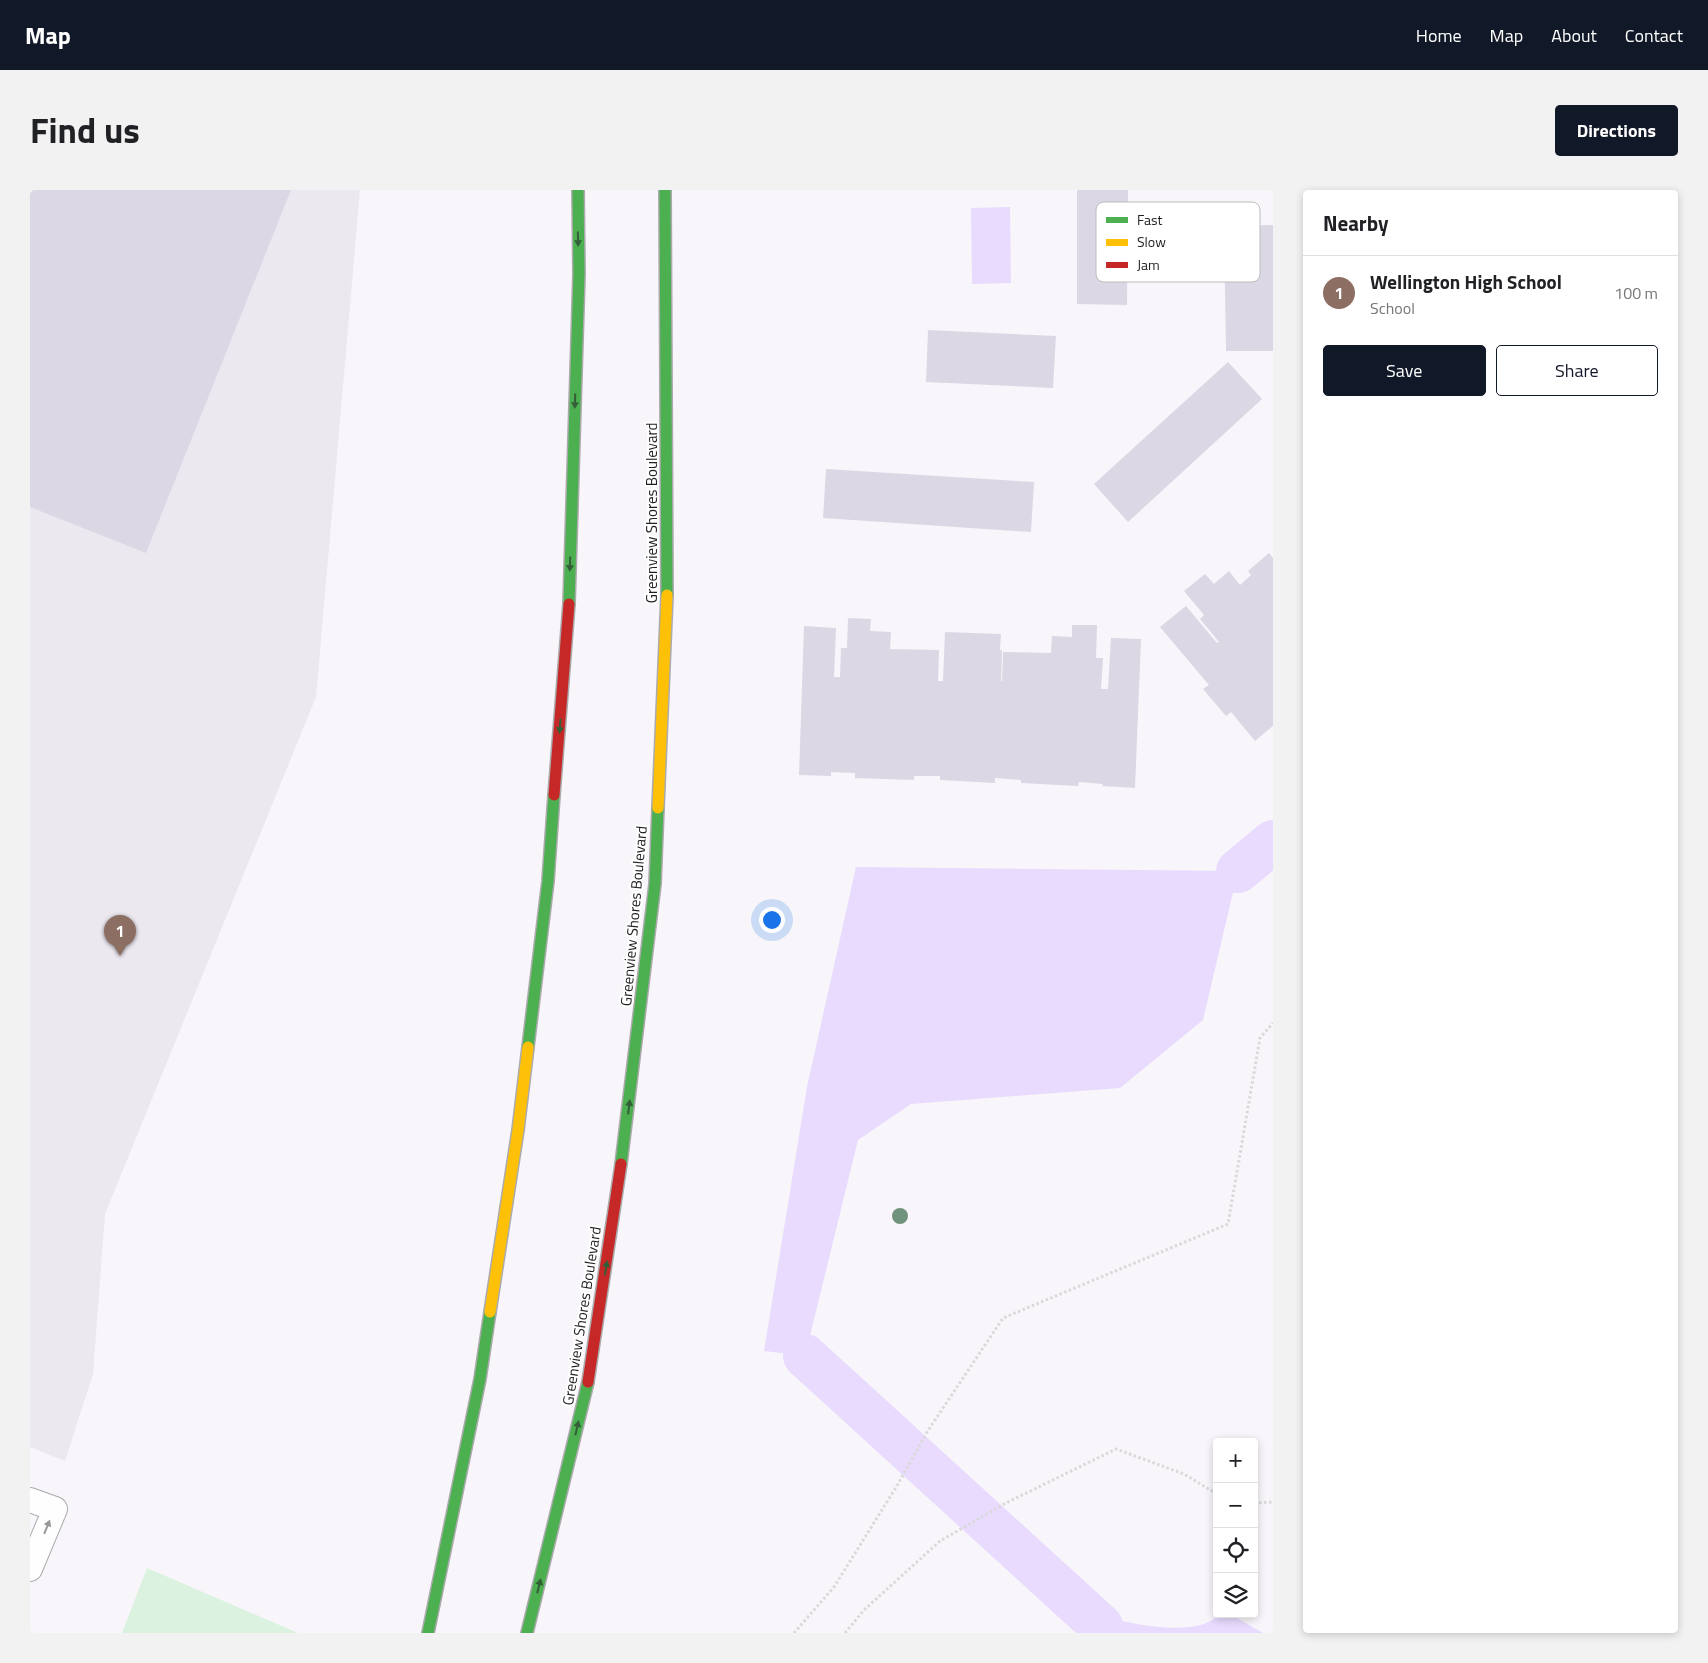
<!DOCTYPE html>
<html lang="en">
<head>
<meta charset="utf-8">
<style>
  :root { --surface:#fff; --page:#f2f2f2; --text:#202124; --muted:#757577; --line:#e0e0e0; --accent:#111827 }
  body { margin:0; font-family:"Titillium Web",sans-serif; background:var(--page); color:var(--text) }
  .controls { position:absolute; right:15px; bottom:15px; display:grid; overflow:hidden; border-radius:5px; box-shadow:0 2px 8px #0003 }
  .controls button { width:45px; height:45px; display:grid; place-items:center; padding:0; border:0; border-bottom:1px solid var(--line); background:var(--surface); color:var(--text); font:25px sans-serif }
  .you { position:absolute; left:741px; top:729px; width:18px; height:18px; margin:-12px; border:4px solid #fff; border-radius:50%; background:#1a73e8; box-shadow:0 0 0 8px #1a73e833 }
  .badge { display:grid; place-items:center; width:32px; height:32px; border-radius:50%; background:var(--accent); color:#fff; font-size:16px; font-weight:700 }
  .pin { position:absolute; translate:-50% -41px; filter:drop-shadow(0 1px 2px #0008) }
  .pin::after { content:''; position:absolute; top:26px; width:18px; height:15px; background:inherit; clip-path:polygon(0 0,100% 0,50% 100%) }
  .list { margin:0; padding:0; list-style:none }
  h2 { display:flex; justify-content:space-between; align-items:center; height:65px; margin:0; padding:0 20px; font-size:21px }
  h2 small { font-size:16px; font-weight:400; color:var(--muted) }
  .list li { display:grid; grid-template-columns:32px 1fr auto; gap:15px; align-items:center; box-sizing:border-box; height:75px; padding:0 20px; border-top:1px solid var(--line) }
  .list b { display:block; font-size:19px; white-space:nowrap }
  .list p { margin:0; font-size:16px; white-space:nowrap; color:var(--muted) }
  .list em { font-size:16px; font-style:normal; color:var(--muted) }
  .actions { display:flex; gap:10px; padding:15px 20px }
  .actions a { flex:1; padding:11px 0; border:1px solid var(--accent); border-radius:5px; text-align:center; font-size:18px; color:var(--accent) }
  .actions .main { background:var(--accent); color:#fff }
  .icon { flex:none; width:28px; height:28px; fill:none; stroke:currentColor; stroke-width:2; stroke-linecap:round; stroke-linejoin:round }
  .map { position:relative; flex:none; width:1243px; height:1443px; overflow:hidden; border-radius:5px }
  header { display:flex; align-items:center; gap:30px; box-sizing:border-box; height:70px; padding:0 25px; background:var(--accent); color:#fff }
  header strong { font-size:24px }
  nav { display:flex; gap:28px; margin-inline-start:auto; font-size:18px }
  .intro { display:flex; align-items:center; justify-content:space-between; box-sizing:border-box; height:120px; padding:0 30px }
  h1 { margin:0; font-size:35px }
  .button { padding:12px 22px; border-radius:5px; background:var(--accent); color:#fff; font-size:18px; font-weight:700 }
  main { display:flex; gap:30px; padding:0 30px }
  aside { flex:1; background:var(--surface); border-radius:5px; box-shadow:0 2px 8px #0003 }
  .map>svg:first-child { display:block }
  .built { fill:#ebe8f0 }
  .green { fill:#dbf2e0 }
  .water { fill:#e8dbfe }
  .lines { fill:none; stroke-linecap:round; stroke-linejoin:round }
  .canal { stroke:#e8dbfe; stroke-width:44 }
  .building { fill:#dcd7e4 }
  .lane-casing { stroke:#abaaac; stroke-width:26 }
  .fast-casing { stroke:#abaaac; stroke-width:14 }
  .slow-casing { stroke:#abaaac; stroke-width:14 }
  .jam-casing { stroke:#abaaac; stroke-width:14 }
  .path { stroke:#d9d9da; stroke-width:3; stroke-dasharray:2.5 2.5; stroke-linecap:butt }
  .lane { stroke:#fefefe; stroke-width:24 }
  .fast { stroke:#4caf50; stroke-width:11 }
  .slow { stroke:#ffc107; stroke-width:11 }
  .jam { stroke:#c62828; stroke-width:11 }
  .tree { fill:#70937e }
  .oneway { fill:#335f36 }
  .oneway2 { fill:#9a999a }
  .labels { text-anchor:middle; stroke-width:4; stroke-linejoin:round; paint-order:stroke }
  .street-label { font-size:15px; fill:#1f1e20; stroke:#fff }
  .key { fill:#fff; stroke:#bcbcbc; stroke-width:1 }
  .key-label { font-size:14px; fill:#1f1e20 }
</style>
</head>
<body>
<header>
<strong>Map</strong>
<nav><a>Home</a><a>Map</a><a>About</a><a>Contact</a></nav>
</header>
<div class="intro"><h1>Find us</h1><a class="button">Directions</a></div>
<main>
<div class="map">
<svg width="1243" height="1443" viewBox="0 0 1243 1443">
  <rect width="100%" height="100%" fill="#f8f6fa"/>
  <!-- built -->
  <path class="built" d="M0,0H330L286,507L75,1024L63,1184L35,1271L0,1257Z"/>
  <!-- green -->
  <path class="green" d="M117,1378L268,1443H92Z"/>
  <!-- water -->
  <g class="water">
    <path d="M980,17L981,93L942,94L941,18Z"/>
    <path d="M826,677L1208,681L1173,830L1090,898L881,914L828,950L775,1166L734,1161L777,897Z"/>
    <path d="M1191,1424L1207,1428L1233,1443H1066L1071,1436L1075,1427C1104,1434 1144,1443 1174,1434C1180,1432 1186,1427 1191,1424Z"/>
  </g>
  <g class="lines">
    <!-- canal -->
    <g class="canal">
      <path d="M1208,681L1243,652"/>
      <path d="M775,1166L1071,1436"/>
    </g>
  </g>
  <!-- building -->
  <g class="building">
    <path d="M0,0H261L116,363L0,317Z"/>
    <path d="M1047,0H1098L1097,115L1047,114Z"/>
    <path d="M1243,35V161H1196L1194,36Z"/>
    <path d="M898,140L1026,146L1023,198L896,192Z"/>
    <path d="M1198,172L1232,209L1098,332L1064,294Z"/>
    <path d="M796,279L1004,292L1001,342L793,328Z"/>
    <path d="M1239,363L1243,368V536L1225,551L1201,522L1196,526L1173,499L1179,495L1130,437L1156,416L1187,453L1189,452L1170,429L1174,425L1154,401L1175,384L1184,394L1199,381L1210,395L1221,385L1218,381Z"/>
    <path d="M818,428L841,429L840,441L861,442L860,459L909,460L908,491H913L915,442L971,444L970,460H972L971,491H972L973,462L1021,463L1022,446L1042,447V435H1067L1066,468H1073L1071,499H1078L1081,448L1111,449L1105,598L1072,596L1073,594L1049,592L1048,596L991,593V590L965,588V593L910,590V586H884V590L825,588V583L801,582V586L769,585L774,436L806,438L804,487H810L811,458H817Z"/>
  </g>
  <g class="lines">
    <defs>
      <path id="lane" d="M0,1310L25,1319L0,1379"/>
      <g id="fast">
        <path d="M635,0L637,405"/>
        <path d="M539,414L549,84L548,0"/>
        <path d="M498,857L518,691L524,605"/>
        <path d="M591,974L625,694L628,618"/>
        <path d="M398,1443L450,1189L460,1122"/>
        <path d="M497,1443L558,1192"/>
      </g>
      <g id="slow">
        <path d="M628,618L637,405"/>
        <path d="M460,1122L488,940L498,857"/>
      </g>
      <g id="jam">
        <path d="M524,605L539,414"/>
        <path d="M558,1192L591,974"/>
      </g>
    </defs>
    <!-- lane casing -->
    <use href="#lane" class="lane-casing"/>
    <!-- fast casing -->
    <use href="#fast" class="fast-casing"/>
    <!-- slow casing -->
    <use href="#slow" class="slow-casing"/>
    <!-- jam casing -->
    <use href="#jam" class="jam-casing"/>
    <!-- path -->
    <g class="path">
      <path d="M1224,1313L1243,1312"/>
      <path d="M764,1443L804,1397L868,1294L897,1242L973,1128L1198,1034L1230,848L1243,833"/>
      <path d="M815,1443L834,1420L910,1351L976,1313L1086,1259L1154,1284L1187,1304"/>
    </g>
    <!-- lane -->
    <use href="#lane" class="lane"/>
    <!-- fast -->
    <use href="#fast" class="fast"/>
    <!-- slow -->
    <use href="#slow" class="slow"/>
    <!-- jam -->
    <use href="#jam" class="jam"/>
  </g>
  <!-- trees -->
  <circle class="tree" cx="870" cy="1026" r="8"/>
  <!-- one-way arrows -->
  <defs><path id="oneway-solid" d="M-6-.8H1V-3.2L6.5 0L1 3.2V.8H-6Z" transform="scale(1.25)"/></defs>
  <g class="oneway">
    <use href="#oneway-solid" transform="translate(548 49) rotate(89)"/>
    <use href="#oneway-solid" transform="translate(545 211) rotate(92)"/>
    <use href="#oneway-solid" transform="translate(540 374) rotate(92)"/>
    <use href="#oneway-solid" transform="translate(530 536) rotate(94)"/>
    <use href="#oneway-solid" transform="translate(599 917) rotate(-83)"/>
    <use href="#oneway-solid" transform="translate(576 1078) rotate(-81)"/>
    <use href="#oneway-solid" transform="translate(547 1238) rotate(-77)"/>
    <use href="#oneway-solid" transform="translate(509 1396) rotate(-76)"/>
  </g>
  <use class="oneway2" href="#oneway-solid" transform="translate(17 1337) rotate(-68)"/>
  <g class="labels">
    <!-- street labels -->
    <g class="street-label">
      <text transform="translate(622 323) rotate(-90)" y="5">Greenview Shores Boulevard</text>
      <text transform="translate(604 726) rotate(-85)" y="5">Greenview Shores Boulevard</text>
      <text transform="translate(552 1126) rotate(-81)" y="5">Greenview Shores Boulevard</text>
    </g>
  </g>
  <!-- legend -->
  <rect x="1066" y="12" width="164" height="80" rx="8" class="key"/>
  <rect x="1076" y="27" width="22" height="6" fill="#4caf50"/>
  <rect x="1076" y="49" width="22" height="7" fill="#ffc107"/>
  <rect x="1076" y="72" width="22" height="6" fill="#c62828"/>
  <g class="key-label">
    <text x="1107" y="35">Fast</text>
    <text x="1107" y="57">Slow</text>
    <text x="1107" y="80">Jam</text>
  </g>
</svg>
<div class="controls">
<button>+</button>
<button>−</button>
<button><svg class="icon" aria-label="locate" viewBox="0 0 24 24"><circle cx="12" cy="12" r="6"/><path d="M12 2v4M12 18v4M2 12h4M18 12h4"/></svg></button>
<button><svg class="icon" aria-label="layers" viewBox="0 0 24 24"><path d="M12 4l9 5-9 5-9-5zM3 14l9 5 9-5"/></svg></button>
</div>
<div class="you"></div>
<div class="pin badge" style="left:90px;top:766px;background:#8d6e63">1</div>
</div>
<aside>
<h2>Nearby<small></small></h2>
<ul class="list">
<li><span class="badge" style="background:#8d6e63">1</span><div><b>Wellington High School</b><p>School</p></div><em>100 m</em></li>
</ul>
<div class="actions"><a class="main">Save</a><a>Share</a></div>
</aside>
</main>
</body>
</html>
